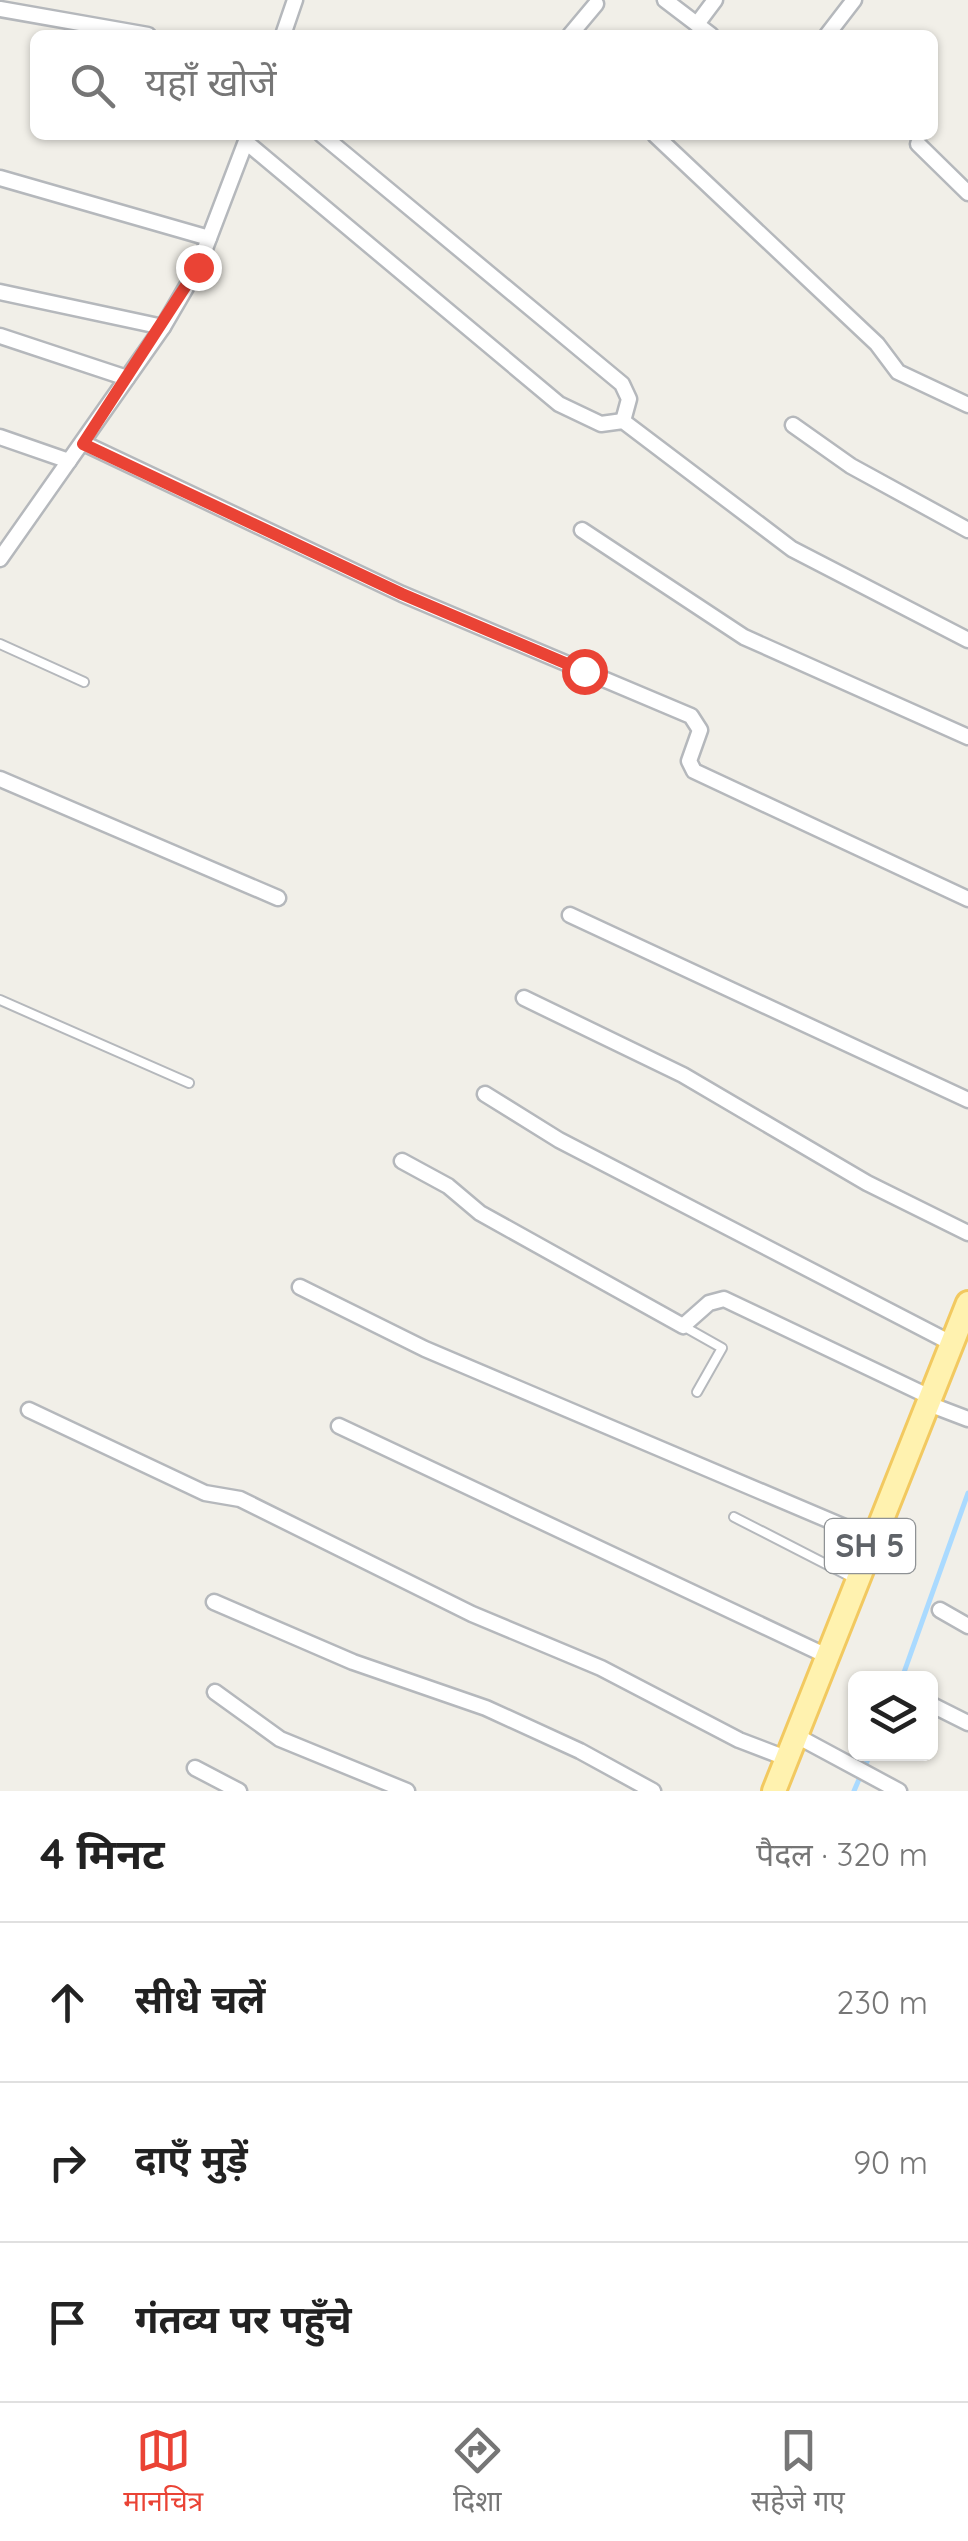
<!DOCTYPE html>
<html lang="hi">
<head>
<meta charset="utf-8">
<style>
  :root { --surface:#fff; --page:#f2f2f2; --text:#222; --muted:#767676; --line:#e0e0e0; --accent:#ea4335 }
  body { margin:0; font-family:Quicksand,"Noto Sans Devanagari",sans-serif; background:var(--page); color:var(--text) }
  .controls { position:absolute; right:30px; bottom:30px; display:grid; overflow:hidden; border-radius:15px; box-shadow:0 2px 8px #0004 }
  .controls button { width:90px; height:90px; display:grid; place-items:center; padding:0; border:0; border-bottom:2px solid var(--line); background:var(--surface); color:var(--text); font:50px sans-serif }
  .stop { position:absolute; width:30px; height:30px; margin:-22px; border:8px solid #ea4335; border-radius:50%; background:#fff }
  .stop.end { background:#ea4335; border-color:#fff; box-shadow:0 2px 10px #0008 }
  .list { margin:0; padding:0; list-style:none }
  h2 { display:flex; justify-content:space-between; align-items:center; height:130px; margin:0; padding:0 40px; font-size:42px }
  h2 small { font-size:32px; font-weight:400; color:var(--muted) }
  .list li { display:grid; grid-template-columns:65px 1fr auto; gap:30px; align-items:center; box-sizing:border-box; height:160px; padding:0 40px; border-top:2px solid var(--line) }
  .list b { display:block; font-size:38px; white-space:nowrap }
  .list em { font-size:32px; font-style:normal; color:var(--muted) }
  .icon { flex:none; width:55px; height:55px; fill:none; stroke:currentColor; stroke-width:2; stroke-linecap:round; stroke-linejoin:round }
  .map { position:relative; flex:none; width:968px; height:1791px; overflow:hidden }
  .search { position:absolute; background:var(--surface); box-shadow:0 2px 8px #0004; left:30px; right:30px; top:30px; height:110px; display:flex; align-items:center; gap:25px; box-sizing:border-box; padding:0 35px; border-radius:15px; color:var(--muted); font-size:38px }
  .sheet { height:610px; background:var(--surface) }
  nav { display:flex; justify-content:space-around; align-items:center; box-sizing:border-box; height:140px; border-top:2px solid var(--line); background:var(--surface); font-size:28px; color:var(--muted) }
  nav a { display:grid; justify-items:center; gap:5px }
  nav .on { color:var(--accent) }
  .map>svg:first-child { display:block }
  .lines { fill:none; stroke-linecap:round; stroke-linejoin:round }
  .stream { stroke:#aadaff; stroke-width:5 }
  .lane-casing { stroke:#b5b8bc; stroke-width:12 }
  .street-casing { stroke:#b5b8bc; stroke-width:19 }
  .primary-casing { stroke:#f2c960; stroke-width:28 }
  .lane { stroke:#fff; stroke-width:8 }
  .street { stroke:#fff; stroke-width:14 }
  .primary { stroke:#fff2af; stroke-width:22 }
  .route { stroke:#ea4335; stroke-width:12 }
  .labels { text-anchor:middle; stroke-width:9; stroke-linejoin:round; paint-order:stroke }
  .shield { fill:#fff; stroke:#8f9295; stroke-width:2.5 }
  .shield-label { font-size:32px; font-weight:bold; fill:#5f6368 }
</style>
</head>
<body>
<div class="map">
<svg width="968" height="1791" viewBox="0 0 968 1791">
  <rect width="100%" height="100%" fill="#f1efe8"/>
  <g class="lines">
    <!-- stream -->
    <g class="stream">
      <path d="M902,1678L968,1493"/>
      <path d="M866,1764L870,1754"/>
      <path d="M854,1791L860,1777"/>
    </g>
    <defs>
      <g id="lane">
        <path d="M0,644L84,682"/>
        <path d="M0,1000L189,1083"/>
        <path d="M683,1326L722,1348L697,1392"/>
        <path d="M734,1517L853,1578"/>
      </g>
      <g id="street">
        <path d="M665,0L711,35"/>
        <path d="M0,9L148,35"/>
        <path d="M697,24L715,0"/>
        <path d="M283,35L295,0"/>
        <path d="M570,35L596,4"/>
        <path d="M827,35L854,0"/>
        <path d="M322,135L622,384L629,399L623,421"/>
        <path d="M655,135L877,344L898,372L968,405"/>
        <path d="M246,142L559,404L601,424L623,421L792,549L968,640"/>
        <path d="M918,144L968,193"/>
        <path d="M0,178L209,238"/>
        <path d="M0,292L163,327"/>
        <path d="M0,336L127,378"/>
        <path d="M793,425L851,466L968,530"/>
        <path d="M0,437L69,461"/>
        <path d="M83,443L402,594L691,716L700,730L689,761L694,771L968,899"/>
        <path d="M582,530L744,637L968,737"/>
        <path d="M0,559L163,327L198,267L248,136"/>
        <path d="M0,779L278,898"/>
        <path d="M570,915L968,1100"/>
        <path d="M524,998L683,1075L867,1183L968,1233"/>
        <path d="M485,1094L559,1140L951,1343"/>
        <path d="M402,1161L448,1186L480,1213L683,1326L709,1303L724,1299L928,1396"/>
        <path d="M300,1287L425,1349L873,1539"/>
        <path d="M926,1403L968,1419"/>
        <path d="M29,1410L205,1493L240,1499L472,1614L601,1668L739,1740L786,1758"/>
        <path d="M339,1426L827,1656"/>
        <path d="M214,1602L353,1662L486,1708L580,1751L653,1791"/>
        <path d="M940,1610L968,1626"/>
        <path d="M215,1692L280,1739L407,1791"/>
        <path d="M930,1704L968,1723"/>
        <path d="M795,1735L899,1791"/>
        <path d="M195,1768L239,1791"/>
      </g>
      <path id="primary" d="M774,1791L968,1303"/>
    </defs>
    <!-- lane casing -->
    <use href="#lane" class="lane-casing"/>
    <!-- street casing -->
    <use href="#street" class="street-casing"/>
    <!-- primary casing -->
    <use href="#primary" class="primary-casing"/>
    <!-- lane -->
    <use href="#lane" class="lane"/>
    <!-- street -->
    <use href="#street" class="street"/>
    <!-- primary -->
    <use href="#primary" class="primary"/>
  </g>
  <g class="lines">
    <!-- route -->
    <path class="route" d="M198,267L83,444L402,594L584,671"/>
  </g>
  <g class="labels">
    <!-- shield labels -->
    <rect class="shield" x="825" y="1519" width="90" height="54" rx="8"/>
    <g class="shield-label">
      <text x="870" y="1557">SH 5</text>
    </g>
  </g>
</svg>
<div class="controls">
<button><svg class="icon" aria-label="layers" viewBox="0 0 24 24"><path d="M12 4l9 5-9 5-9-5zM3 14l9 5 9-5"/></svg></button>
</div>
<div class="stop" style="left:584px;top:671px"></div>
<div class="stop end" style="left:198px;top:267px"></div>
<div class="search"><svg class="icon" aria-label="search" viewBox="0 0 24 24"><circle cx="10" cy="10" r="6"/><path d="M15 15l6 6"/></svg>यहाँ खोजें</div>
</div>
<section class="sheet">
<h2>4 मिनट<small>पैदल · 320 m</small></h2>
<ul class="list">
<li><svg class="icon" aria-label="ahead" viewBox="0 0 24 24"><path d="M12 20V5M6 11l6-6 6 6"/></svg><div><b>सीधे चलें</b></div><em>230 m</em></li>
<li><svg class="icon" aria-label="right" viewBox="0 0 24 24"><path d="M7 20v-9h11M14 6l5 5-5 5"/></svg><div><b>दाएँ मुड़ें</b></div><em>90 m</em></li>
<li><svg class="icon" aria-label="arrive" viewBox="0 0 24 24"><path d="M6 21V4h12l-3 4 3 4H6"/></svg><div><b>गंतव्य पर पहुँचे</b></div></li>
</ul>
</section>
<nav>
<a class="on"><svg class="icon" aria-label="map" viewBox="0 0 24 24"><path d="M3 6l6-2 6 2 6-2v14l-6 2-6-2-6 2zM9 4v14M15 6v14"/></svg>मानचित्र</a>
<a><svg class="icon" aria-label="directions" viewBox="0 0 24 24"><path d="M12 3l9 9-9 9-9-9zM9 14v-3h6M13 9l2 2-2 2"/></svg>दिशा</a>
<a><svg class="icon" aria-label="saved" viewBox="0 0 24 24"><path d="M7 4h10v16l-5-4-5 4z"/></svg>सहेजे गए</a>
</nav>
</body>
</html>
